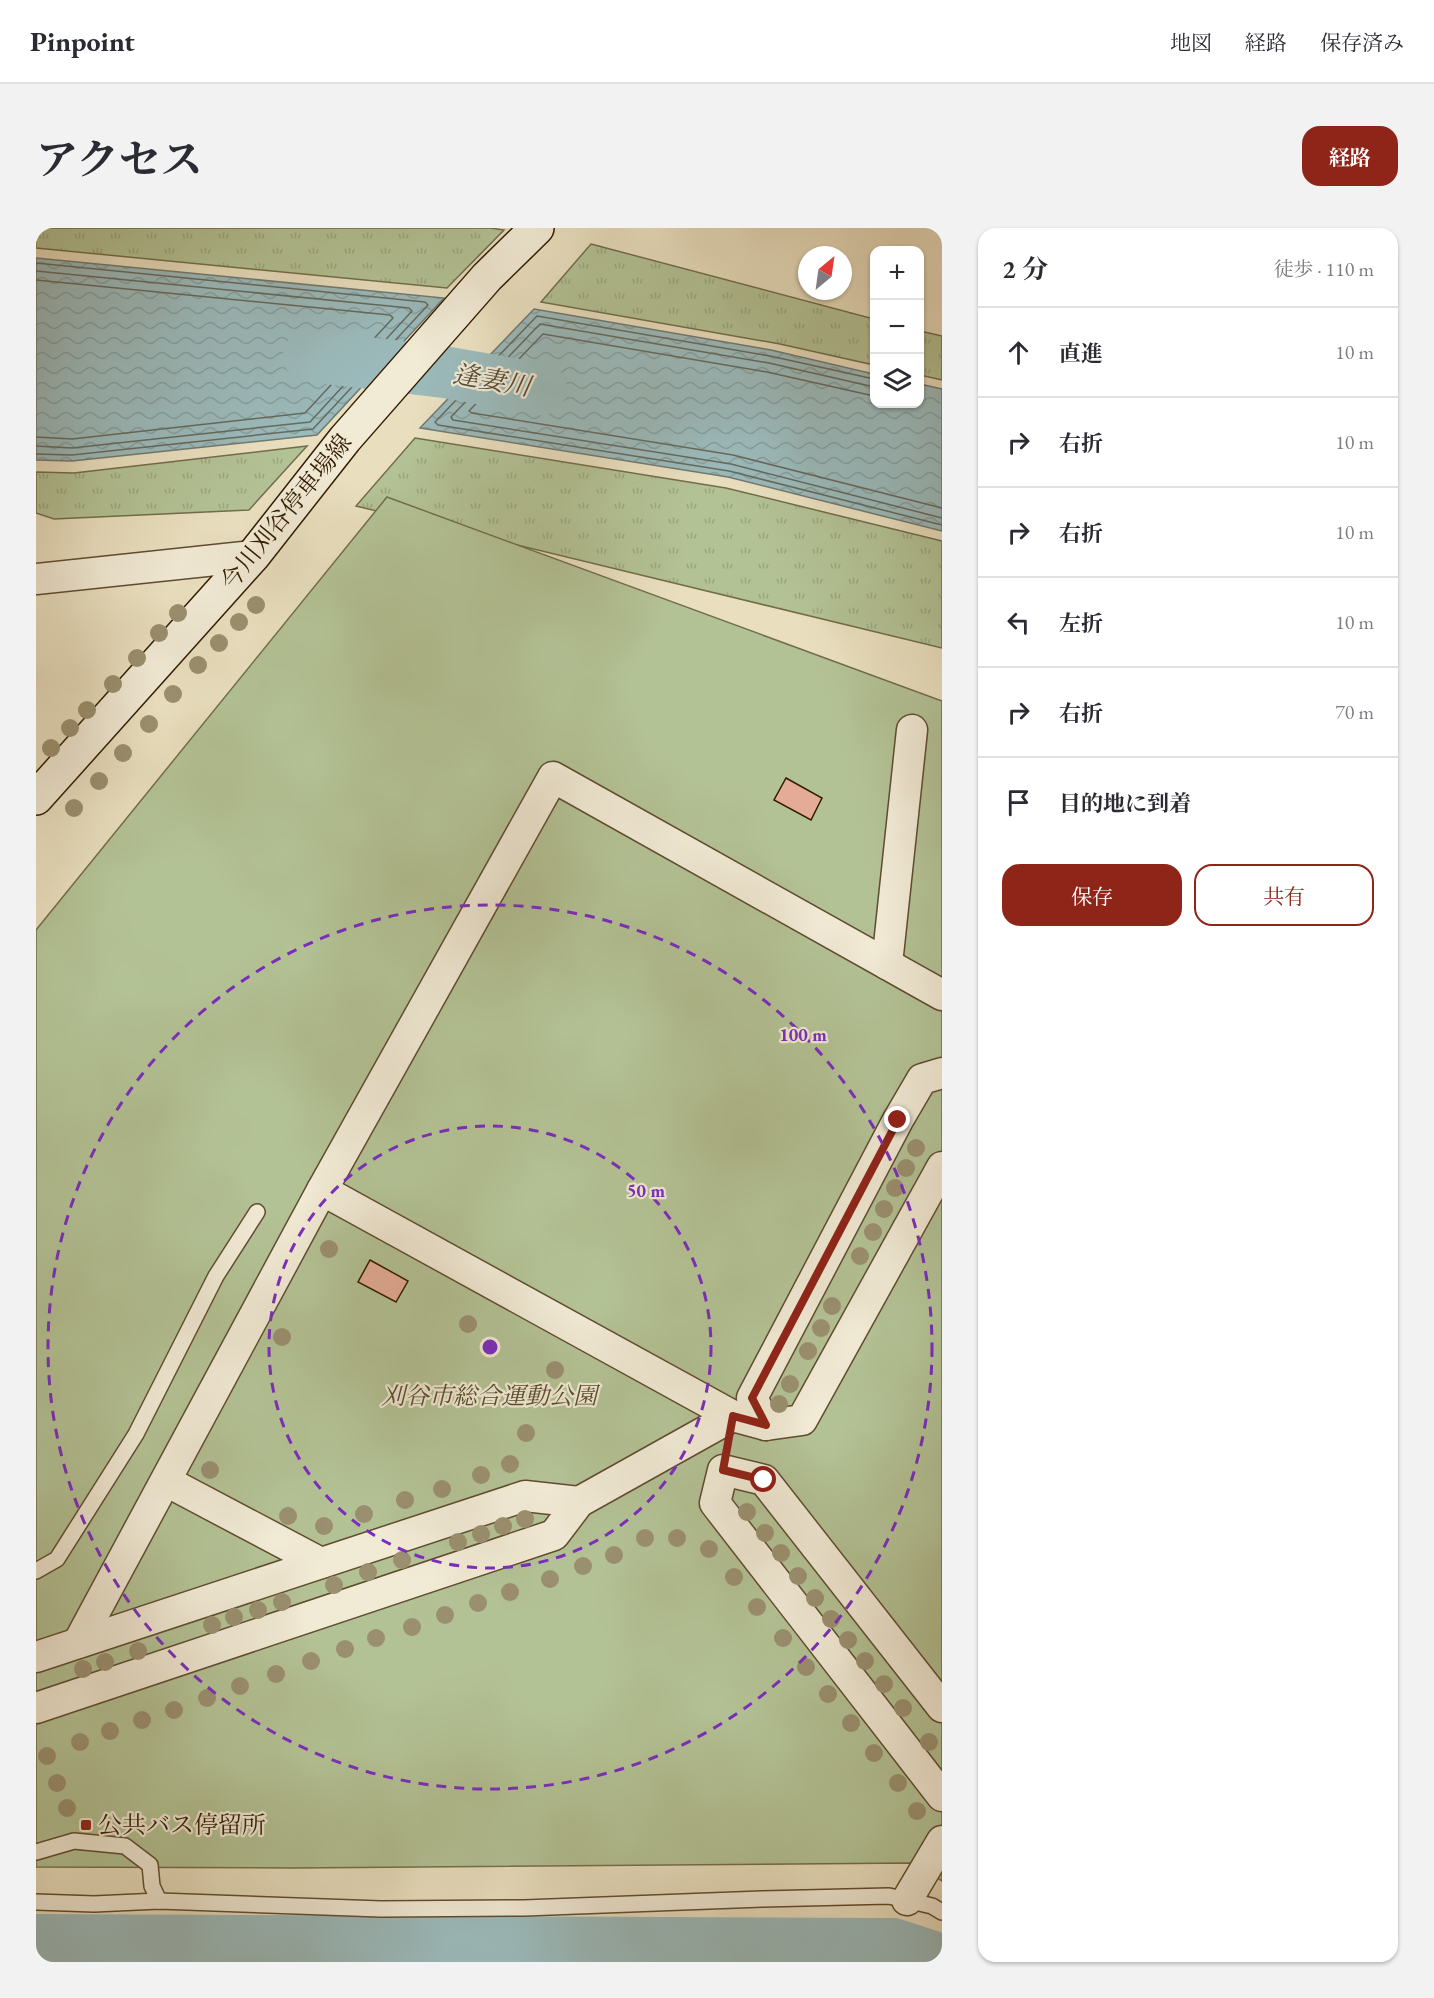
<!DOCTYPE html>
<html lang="ja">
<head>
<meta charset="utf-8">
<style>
  :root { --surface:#fff; --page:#f2f2f3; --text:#2b2b33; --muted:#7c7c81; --line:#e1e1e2; --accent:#8f2418 }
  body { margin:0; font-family:"EB Garamond","Noto Serif JP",serif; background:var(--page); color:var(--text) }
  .controls { position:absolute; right:18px; top:18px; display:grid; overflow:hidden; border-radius:12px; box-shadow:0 2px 4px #0004 }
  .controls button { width:54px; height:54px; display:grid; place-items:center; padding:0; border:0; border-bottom:2px solid var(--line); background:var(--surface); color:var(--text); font:30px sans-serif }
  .compass { position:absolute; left:762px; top:18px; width:54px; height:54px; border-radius:50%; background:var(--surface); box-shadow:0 2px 4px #0004; rotate:29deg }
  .stop { position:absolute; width:18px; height:18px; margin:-14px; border:4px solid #8f2418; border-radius:50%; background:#fff }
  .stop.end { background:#8f2418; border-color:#fff; box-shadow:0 2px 6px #0008 }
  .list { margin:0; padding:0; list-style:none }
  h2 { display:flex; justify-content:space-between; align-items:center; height:78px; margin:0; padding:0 24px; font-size:26px }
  h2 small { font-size:20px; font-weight:400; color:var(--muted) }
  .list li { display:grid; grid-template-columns:39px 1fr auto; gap:18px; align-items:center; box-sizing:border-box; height:90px; padding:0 24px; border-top:2px solid var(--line) }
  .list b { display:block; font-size:22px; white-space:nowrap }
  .list em { font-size:20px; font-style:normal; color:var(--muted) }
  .actions { display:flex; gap:12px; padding:18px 24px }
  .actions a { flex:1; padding:14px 0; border:2px solid var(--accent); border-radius:18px; text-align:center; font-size:21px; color:var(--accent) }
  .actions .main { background:var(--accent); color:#fff }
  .icon { flex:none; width:33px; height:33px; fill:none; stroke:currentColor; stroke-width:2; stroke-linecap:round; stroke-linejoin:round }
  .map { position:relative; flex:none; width:906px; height:1734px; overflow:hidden; border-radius:18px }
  header { display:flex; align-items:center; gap:36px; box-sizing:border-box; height:84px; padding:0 30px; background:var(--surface); border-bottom:2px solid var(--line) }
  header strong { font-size:28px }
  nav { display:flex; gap:33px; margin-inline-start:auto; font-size:21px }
  .intro { display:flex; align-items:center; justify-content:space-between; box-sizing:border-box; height:144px; padding:0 36px }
  h1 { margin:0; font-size:42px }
  .button { padding:15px 27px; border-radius:18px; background:var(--accent); color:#fff; font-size:21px; font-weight:700 }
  main { display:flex; gap:36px; padding:0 36px }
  aside { flex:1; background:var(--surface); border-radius:18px; box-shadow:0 2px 4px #0004 }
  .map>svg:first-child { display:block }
  .grass { fill:url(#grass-tufts); stroke:#726e4b; stroke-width:1.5 }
  .park { fill:#b3c295; stroke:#726e4b; stroke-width:1.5 }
  .water { fill:url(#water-waves); stroke:#717a71; stroke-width:1.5 }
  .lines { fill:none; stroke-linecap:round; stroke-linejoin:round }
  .shore { stroke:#666a5e; stroke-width:1.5 }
  .river { stroke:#9bbabb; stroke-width:52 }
  .building { fill:#e4ac96; stroke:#321b01; stroke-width:1.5 }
  .lane-casing { stroke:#604c30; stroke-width:18 }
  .street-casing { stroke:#604c30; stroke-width:33 }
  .secondary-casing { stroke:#321b01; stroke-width:36 }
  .lane { stroke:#f1ead5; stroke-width:15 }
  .street { stroke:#f1ead5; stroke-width:30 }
  .secondary { stroke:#f1ead5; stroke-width:33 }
  .tree { fill:#9a8f6f }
  .route { stroke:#8f2418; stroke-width:8 }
  .ring { fill:none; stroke:#7b2cbf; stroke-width:3; stroke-dasharray:10 8 }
  .poi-dot { fill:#8f2418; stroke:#f1ead5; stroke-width:2 }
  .labels { text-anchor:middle; stroke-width:4.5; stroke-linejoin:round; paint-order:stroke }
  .street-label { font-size:24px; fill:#321b01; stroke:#f1ead5 }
  .park-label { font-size:24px; font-style:italic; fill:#594d2d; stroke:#f1ead5 }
  .poi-label { font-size:24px; fill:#321b01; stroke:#f1ead5; text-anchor:start }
  .water-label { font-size:26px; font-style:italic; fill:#524b39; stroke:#f1ead5 }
  .centre { fill:#7b2cbf; stroke:#f1ead5; stroke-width:3 }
  .ring-label { font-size:18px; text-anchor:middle; font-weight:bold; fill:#7b2cbf; stroke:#f1ead5; stroke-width:4.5; stroke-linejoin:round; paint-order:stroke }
</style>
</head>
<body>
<header>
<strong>Pinpoint</strong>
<nav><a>地図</a><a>経路</a><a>保存済み</a></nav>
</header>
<div class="intro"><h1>アクセス</h1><a class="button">経路</a></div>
<main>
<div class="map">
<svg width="906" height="1734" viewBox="0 0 906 1734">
  <defs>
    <pattern id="grass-tufts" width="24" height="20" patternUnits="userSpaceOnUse" patternTransform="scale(1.5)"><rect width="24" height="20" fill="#b3c295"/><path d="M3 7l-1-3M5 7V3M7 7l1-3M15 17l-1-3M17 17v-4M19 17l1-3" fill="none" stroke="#9aa67f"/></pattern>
    <pattern id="water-waves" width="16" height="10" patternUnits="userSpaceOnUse" patternTransform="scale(1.5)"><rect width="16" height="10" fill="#9bbabb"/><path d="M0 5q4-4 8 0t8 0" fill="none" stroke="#869f9f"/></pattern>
  </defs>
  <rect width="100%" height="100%" fill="#e9dfbf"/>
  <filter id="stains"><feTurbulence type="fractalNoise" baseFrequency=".00333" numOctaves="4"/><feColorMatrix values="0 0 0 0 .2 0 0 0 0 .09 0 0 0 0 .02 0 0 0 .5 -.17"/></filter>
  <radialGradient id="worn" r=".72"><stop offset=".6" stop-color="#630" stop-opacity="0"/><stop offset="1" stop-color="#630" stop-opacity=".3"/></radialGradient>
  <!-- grass -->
  <g class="grass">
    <path d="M0,0H454L468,2L411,60L0,20Z"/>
    <path d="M555,16L838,91V137L744,116L505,74Z"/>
    <path d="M884,103L906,108V152L884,147Z"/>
    <path d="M379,210L690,260L906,313V420L320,278Z"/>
    <path d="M271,218L213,282L18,291L0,285V244L38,245Z"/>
  </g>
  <!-- park -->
  <path class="park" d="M351,269L906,473V1653L879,1635L258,1640L0,1639V702Z"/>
  <!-- water -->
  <g class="water">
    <path d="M0,30L408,70L281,207L36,233L0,232Z"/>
    <path d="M498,81L735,122L838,146V176H884V156L906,161V303L692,249L384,200Z"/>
  </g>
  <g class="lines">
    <!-- shore -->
    <g class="shore">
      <path d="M0,35L389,74L392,77L277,201L36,227L0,226"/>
      <path d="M0,43L373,80L376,83L274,194L36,220L0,218"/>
      <path d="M0,52L354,87L357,90L269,185L36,211L0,209"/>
      <path d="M838,151L734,128L501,88L399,194L402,197L693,243L906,297"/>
      <path d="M838,159L733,135L504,96L415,189L417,192L695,236L906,290"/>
      <path d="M838,168L731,144L507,106L433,183L436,185L697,227L906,280"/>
    </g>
    <!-- river -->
    <g class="river">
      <path d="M273,128L408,144L505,161"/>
      <path d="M0,1712L857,1716L894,1728L905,1734"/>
    </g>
  </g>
  <!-- building -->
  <g class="building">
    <path d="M750,550L786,570L775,592L738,572Z"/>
    <path d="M334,1032L372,1053L360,1074L322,1054Z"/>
  </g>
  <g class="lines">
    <defs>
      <g id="lane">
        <path d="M0,1343L21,1331L100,1206L180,1048L221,984"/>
        <path d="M0,1624L38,1613L89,1618L114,1637L116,1658L123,1673"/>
        <path d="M0,1674L58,1676L123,1673L345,1681L488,1680L726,1671L853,1668L896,1678L906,1684"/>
      </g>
      <g id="street">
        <path d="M0,351L217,328"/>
        <path d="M851,736L876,502"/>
        <path d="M906,845L886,851L862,892L716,1170L730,1197L766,1192L906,939"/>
        <path d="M286,962L697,1188L730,1197"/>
        <path d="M130,1253L285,1335"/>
        <path d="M543,1274L697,1188"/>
        <path d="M42,1415L286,962L517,549L906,767"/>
        <path d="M0,1429L489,1268L543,1274L518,1307L0,1480"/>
        <path d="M906,1479L728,1252L687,1242L679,1275L906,1568"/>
        <path d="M871,1672L906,1613"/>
      </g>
      <path id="secondary" d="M0,570L217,328L309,211L451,49L501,0"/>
    </defs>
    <!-- lane casing -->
    <use href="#lane" class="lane-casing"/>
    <!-- street casing -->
    <use href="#street" class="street-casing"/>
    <!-- secondary casing -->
    <use href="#secondary" class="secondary-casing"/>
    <!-- lane -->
    <use href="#lane" class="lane"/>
    <!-- street -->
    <use href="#street" class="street"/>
    <!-- secondary -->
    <use href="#secondary" class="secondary"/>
  </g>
  <!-- trees -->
  <g class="tree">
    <circle cx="220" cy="377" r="9"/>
    <circle cx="142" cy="385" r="9"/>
    <circle cx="203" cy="394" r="9"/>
    <circle cx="123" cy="405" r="9"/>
    <circle cx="183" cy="415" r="9"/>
    <circle cx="101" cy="430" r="9"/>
    <circle cx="162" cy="437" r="9"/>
    <circle cx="77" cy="456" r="9"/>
    <circle cx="137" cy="466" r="9"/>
    <circle cx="51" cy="482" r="9"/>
    <circle cx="113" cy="496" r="9"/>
    <circle cx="34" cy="500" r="9"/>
    <circle cx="15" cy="520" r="9"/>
    <circle cx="87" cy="525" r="9"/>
    <circle cx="63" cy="553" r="9"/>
    <circle cx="38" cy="580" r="9"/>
    <circle cx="880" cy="920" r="9"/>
    <circle cx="870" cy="940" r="9"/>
    <circle cx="859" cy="960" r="9"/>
    <circle cx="848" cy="981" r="9"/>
    <circle cx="837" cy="1004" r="9"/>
    <circle cx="293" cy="1021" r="9"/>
    <circle cx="824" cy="1028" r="9"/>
    <circle cx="796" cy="1078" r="9"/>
    <circle cx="432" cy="1096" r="9"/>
    <circle cx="785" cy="1100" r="9"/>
    <circle cx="246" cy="1109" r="9"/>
    <circle cx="772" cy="1123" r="9"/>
    <circle cx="519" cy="1142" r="9"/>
    <circle cx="754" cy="1156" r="9"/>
    <circle cx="743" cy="1176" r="9"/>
    <circle cx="490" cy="1205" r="9"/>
    <circle cx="474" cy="1236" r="9"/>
    <circle cx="174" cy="1242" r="9"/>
    <circle cx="445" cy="1247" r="9"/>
    <circle cx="406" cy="1261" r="9"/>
    <circle cx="369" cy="1272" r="9"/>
    <circle cx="711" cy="1284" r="9"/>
    <circle cx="328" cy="1286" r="9"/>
    <circle cx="252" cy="1288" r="9"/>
    <circle cx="489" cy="1291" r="9"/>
    <circle cx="288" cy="1298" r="9"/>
    <circle cx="467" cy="1298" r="9"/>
    <circle cx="729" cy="1305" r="9"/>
    <circle cx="445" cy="1306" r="9"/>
    <circle cx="609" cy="1310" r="9"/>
    <circle cx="641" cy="1310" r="9"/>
    <circle cx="422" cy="1314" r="9"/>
    <circle cx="673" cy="1321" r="9"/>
    <circle cx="745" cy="1325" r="9"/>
    <circle cx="578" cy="1327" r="9"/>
    <circle cx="366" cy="1332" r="9"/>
    <circle cx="547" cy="1338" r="9"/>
    <circle cx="332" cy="1344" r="9"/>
    <circle cx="762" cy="1348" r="9"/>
    <circle cx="698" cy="1349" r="9"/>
    <circle cx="514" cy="1351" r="9"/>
    <circle cx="298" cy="1357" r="9"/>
    <circle cx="474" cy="1364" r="9"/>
    <circle cx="779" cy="1370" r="9"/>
    <circle cx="246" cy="1374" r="9"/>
    <circle cx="442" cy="1375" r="9"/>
    <circle cx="721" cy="1379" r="9"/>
    <circle cx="222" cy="1382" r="9"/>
    <circle cx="409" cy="1387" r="9"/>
    <circle cx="198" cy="1389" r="9"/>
    <circle cx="795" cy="1391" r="9"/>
    <circle cx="176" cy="1397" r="9"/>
    <circle cx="376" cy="1399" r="9"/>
    <circle cx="340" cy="1410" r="9"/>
    <circle cx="747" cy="1410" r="9"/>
    <circle cx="812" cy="1412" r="9"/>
    <circle cx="309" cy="1421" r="9"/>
    <circle cx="102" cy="1423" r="9"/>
    <circle cx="275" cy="1433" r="9"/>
    <circle cx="829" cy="1433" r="9"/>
    <circle cx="69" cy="1434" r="9"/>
    <circle cx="770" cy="1439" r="9"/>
    <circle cx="47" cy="1441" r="9"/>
    <circle cx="240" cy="1446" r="9"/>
    <circle cx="848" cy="1456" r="9"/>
    <circle cx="204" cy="1458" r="9"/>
    <circle cx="792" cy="1466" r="9"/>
    <circle cx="171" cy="1470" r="9"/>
    <circle cx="867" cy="1480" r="9"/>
    <circle cx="138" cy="1482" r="9"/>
    <circle cx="106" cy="1492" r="9"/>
    <circle cx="815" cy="1495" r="9"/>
    <circle cx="74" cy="1503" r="9"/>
    <circle cx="44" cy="1514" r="9"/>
    <circle cx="893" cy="1514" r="9"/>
    <circle cx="838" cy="1525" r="9"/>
    <circle cx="11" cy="1528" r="9"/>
    <circle cx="21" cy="1555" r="9"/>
    <circle cx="862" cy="1555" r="9"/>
    <circle cx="31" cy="1580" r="9"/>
    <circle cx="881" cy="1583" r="9"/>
  </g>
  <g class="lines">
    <!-- route -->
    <path class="route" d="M728,1252L687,1242L697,1188L730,1197L716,1170L862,892"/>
  </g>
  <!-- distance rings -->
  <g class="ring">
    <circle cx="454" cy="1119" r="221"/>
    <circle cx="454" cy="1119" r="442"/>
  </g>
  <!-- markers -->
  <rect class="poi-dot" x="44" y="1591" width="12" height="12" rx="3"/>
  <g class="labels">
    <!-- street labels -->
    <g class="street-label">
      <text transform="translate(250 284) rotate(-51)" y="8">今川刈谷停車場線</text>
    </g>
    <!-- park labels -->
    <g class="park-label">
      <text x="453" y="1176">刈谷市総合運動公園</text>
    </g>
    <!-- poi labels -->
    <g class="poi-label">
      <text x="62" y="1605">公共バス停留所</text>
    </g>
    <!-- water labels -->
    <g class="water-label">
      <text transform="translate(456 152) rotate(10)" y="9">逢妻川</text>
    </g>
  </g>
  <circle cx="454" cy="1119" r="9" class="centre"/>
  <g class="ring-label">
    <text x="767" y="813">100 m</text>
    <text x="610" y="969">50 m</text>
  </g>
  <rect width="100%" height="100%" filter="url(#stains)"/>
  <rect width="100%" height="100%" fill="url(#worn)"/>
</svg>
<div class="controls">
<button>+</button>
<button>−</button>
<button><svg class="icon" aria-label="layers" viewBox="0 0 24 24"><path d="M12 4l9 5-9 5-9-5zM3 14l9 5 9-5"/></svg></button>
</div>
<svg class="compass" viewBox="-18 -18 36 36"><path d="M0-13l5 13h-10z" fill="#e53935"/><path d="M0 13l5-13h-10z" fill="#7c7c81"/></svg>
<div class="stop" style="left:728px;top:1252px"></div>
<div class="stop end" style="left:862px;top:892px"></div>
</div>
<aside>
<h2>2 分<small>徒歩 · 110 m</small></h2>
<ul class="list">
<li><svg class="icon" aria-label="ahead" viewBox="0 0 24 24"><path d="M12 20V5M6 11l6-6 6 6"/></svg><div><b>直進</b></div><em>10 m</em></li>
<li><svg class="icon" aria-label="right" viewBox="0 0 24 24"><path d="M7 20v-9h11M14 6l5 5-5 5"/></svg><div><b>右折</b></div><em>10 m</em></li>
<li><svg class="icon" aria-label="right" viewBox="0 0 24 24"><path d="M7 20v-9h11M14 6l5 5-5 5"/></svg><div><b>右折</b></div><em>10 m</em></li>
<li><svg class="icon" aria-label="left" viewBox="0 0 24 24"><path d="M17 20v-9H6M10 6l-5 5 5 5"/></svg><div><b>左折</b></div><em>10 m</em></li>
<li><svg class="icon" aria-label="right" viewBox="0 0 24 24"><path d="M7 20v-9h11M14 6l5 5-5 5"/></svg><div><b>右折</b></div><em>70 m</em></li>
<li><svg class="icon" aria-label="arrive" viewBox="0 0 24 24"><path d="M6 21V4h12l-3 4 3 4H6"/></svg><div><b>目的地に到着</b></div></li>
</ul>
<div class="actions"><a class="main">保存</a><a>共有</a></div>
</aside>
</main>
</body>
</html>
